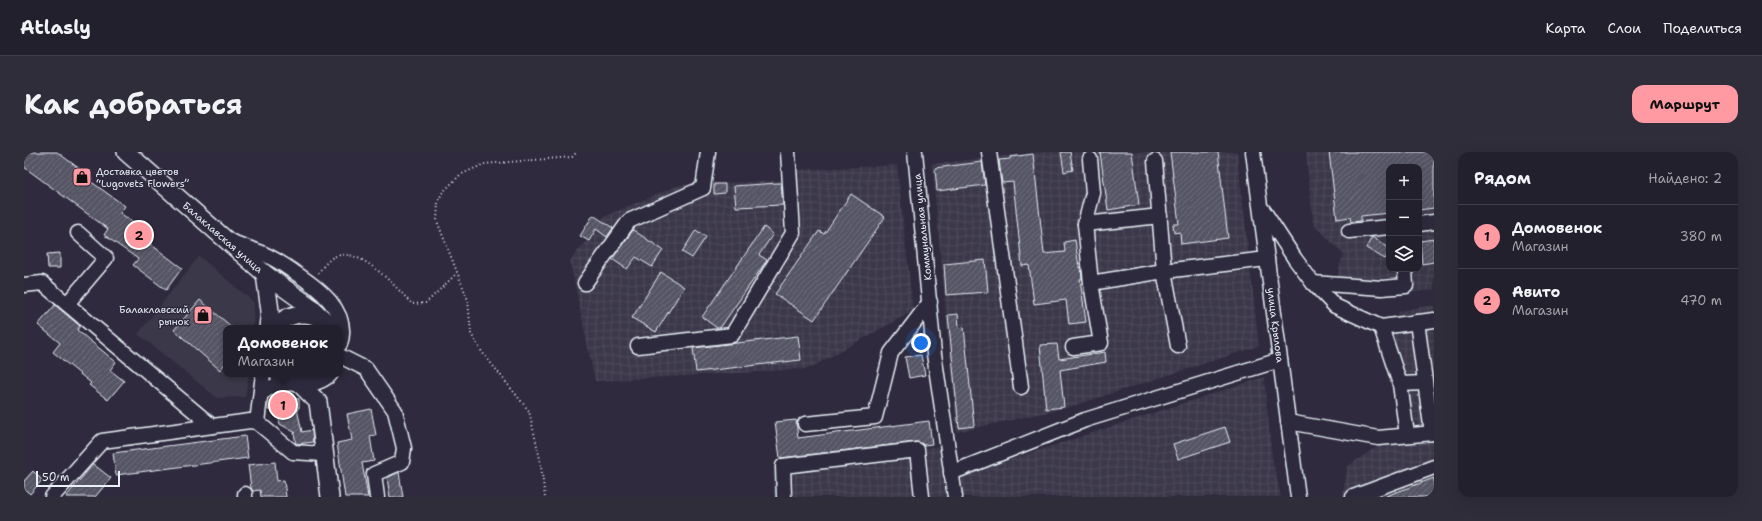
<!DOCTYPE html>
<html lang="ru">
<head>
<meta charset="utf-8">
<style>
  :root { --surface:#23202e; --page:#2f2d3a; --text:#f1f3f6; --muted:#a3a3aa; --line:#403e4a; --accent:#ff9aa2 }
  body { margin:0; font-family:"Shantell Sans",sans-serif; background:var(--page); color:var(--text) }
  .controls { position:absolute; right:12px; top:12px; display:grid; overflow:hidden; border-radius:8px; box-shadow:0 4px 16px #0002 }
  .controls button { width:36px; height:36px; display:grid; place-items:center; padding:0; border:0; border-bottom:1px solid var(--line); background:var(--surface); color:var(--text); font:20px sans-serif }
  .scale { position:absolute; left:12px; bottom:10px; width:84px; box-sizing:border-box; padding-left:4px; border:2px solid #e8f1f8; border-top:0; font-size:11px; line-height:14px; white-space:nowrap; color:#e8f1f8; -webkit-text-stroke:3px #2f2a3d; paint-order:stroke }
  .you { position:absolute; left:897px; top:191px; width:14px; height:14px; margin:-10px; border:3px solid #fff; border-radius:50%; background:#1a73e8; box-shadow:0 0 0 6px #1a73e833 }
  .badge { display:grid; place-items:center; width:26px; height:26px; border-radius:50%; background:var(--accent); color:#111; font-size:13px; font-weight:700 }
  .pin { position:absolute; translate:-50% -50%; border:2px solid #fff; box-shadow:0 1px 4px #0006 }
  .popup { position:absolute; left:199px; top:173px; width:120px; height:52px; box-sizing:border-box; display:grid; place-content:center; border-radius:8px; background:var(--surface); filter:drop-shadow(0 1px 3px #0005); font-size:13px; white-space:nowrap; color:var(--muted) }
  .popup b { font-size:15px; color:var(--text) }
  .popup::after { content:''; position:absolute; left:50%; top:100%; margin-left:-8px; border:8px solid transparent; border-top-color:var(--surface) }
  .list { margin:0; padding:0; list-style:none }
  h2 { display:flex; justify-content:space-between; align-items:center; height:52px; margin:0; padding:0 16px; font-size:17px }
  h2 small { font-size:13px; font-weight:400; color:var(--muted) }
  .list li { display:grid; grid-template-columns:26px 1fr auto; gap:12px; align-items:center; box-sizing:border-box; height:64px; padding:0 16px; border-top:1px solid var(--line) }
  .list b { display:block; font-size:15px; white-space:nowrap }
  .list p { margin:0; font-size:13px; white-space:nowrap; color:var(--muted) }
  .list em { font-size:13px; font-style:normal; color:var(--muted) }
  .icon { flex:none; width:22px; height:22px; fill:none; stroke:currentColor; stroke-width:2; stroke-linecap:round; stroke-linejoin:round }
  .map { position:relative; flex:none; width:1410px; height:345px; overflow:hidden; border-radius:12px }
  header { display:flex; align-items:center; gap:24px; box-sizing:border-box; height:56px; padding:0 20px; background:var(--surface); border-bottom:1px solid var(--line) }
  header strong { font-size:19px }
  nav { display:flex; gap:22px; margin-inline-start:auto; font-size:14px }
  .intro { display:flex; align-items:center; justify-content:space-between; box-sizing:border-box; height:96px; padding:0 24px }
  h1 { margin:0; font-size:28px }
  .button { padding:10px 18px; border-radius:12px; background:var(--accent); color:#111; font-size:14px; font-weight:700 }
  main { display:flex; gap:24px; padding:0 24px }
  aside { flex:1; background:var(--surface); border-radius:12px; box-shadow:0 4px 16px #0002 }
  .map>svg:first-child { display:block }
  .built { fill:#3b3749 }
  .industrial { fill:url(#industrial-grid); fill-rule:evenodd }
  .building { fill:url(#building-hatch); stroke:#e8f1f8 }
  .lines { fill:none; stroke-linecap:round; stroke-linejoin:round }
  .minor-casing { stroke:#e8f1f8; stroke-width:17 }
  .major-casing { stroke:#e8f1f8; stroke-width:20 }
  .path { stroke:#e8f1f8; stroke-width:2; stroke-dasharray:1 3; stroke-linecap:butt }
  .minor { stroke:#2f2a3d; stroke-width:14 }
  .major { stroke:#2f2a3d; stroke-width:17 }
  .labels { text-anchor:middle; stroke-width:3; stroke-linejoin:round; paint-order:stroke }
  .poi-label { font-size:10px; fill:#e8f1f8; stroke:#2f2a3d; text-anchor:start }
  .street-label { font-size:10px; fill:#e8f1f8; stroke:#2f2a3d }
</style>
</head>
<body>
<header>
<strong>Atlasly</strong>
<nav><a>Карта</a><a>Слои</a><a>Поделиться</a></nav>
</header>
<div class="intro"><h1>Как добраться</h1><a class="button">Маршрут</a></div>
<main>
<div class="map">
<svg width="1410" height="345" viewBox="0 0 1410 345">
  <defs>
    <pattern id="industrial-grid" width="8" height="8" patternUnits="userSpaceOnUse"><rect width="8" height="8" fill="#3b3749"/><path d="M0 4h8M4 0v8" fill="none" stroke="#4e4b5b"/></pattern>
    <pattern id="building-hatch" width="6" height="6" patternUnits="userSpaceOnUse"><rect width="6" height="6" fill="#575565"/><path d="M-1 1l2-2M0 6l6-6M5 7l2-2" fill="none" stroke="#6f6e7c"/></pattern>
  </defs>
  <rect width="100%" height="100%" fill="#2f2a3d"/>
  <filter id="ink" filterUnits="userSpaceOnUse"><feTurbulence type="fractalNoise" baseFrequency=".025" numOctaves="2"/><feDisplacementMap in="SourceGraphic" scale="8" xChannelSelector="R" yChannelSelector="G"/><feConvolveMatrix kernelMatrix="1 2 1 2 8 2 1 2 1" color-interpolation-filters="sRGB"/></filter>
  <g filter="url(#ink)">
    <!-- built -->
    <path class="built" d="M175,104L230,150L229,176H202V222H225L221,245L193,246L114,182Z"/>
    <!-- industrial -->
    <g class="industrial">
      <path d="M1018,0H1213L1235,194L1042,256L933,280L908,12Z"/>
      <path d="M1282,0H1410V138L1359,143L1309,141L1319,102L1289,71ZM1365,15H1395V117H1365Z"/>
      <path d="M873,13L889,159L784,217L571,229L546,109L581,64L655,33L770,28L772,18Z"/>
      <path d="M1410,153V345H1318L1324,314L1379,277L1362,188L1375,159Z"/>
      <path d="M1240,225L1248,305L1257,345H750L749,315L915,294L939,323Z"/>
    </g>
    <!-- building -->
    <g class="building">
      <path d="M0,0H33L68,26L66,29L101,54L96,61L130,85L125,91L158,116L142,138L109,113L114,107L80,83L84,77L0,15Z"/>
      <path d="M1037,0H1046L1049,18L1040,20Z"/>
      <path d="M1076,0H1108L1115,53L1084,58Z"/>
      <path d="M1146,0H1194L1204,86L1157,92L1156,80L1150,81L1149,72H1155Z"/>
      <path d="M1305,0H1410V56L1395,58V15H1365V61L1337,64V69L1327,70L1326,65L1313,67Z"/>
      <path d="M1009,2L1020,102L1041,100L1040,90L1051,88L1055,115H1057L1058,127H1056L1062,170L1045,172L1042,148L1010,152L1005,113L998,114L989,30L978,31L975,8L986,7V5Z"/>
      <path d="M958,10L961,33L913,39L911,16Z"/>
      <path d="M754,31H757L759,53L712,55L710,34Z"/>
      <path d="M690,32H701V41L690,42Z"/>
      <path d="M827,42L861,65L790,168L751,142L795,79L800,82Z"/>
      <path d="M569,63L589,76L583,85L572,77L565,89L556,84Z"/>
      <path d="M740,75L749,82L735,103L743,108L696,176H693L678,165Z"/>
      <path d="M609,78L639,98L628,115L612,105L603,117L588,107Z"/>
      <path d="M672,78L682,85L668,106L658,100Z"/>
      <path d="M1348,85L1365,96V101L1361,107L1342,96Z"/>
      <path d="M1410,87V110L1398,112L1396,89Z"/>
      <path d="M36,101V116H24L23,102Z"/>
      <path d="M961,108L964,140L922,143L920,112Z"/>
      <path d="M637,120L660,135L632,180L608,166Z"/>
      <path d="M176,148L209,176H202V210L196,218L150,178Z"/>
      <path d="M31,153L56,174L53,178L92,210L86,218L100,229L84,248L65,233L67,231L29,200L36,191L14,173Z"/>
      <path d="M934,162L935,176L940,175L950,274L935,276L924,163Z"/>
      <path d="M774,184L777,208L672,220L669,196Z"/>
      <path d="M1033,192L1035,207L1081,200L1082,210L1036,218L1040,255L1022,257L1016,193Z"/>
      <path d="M897,203L901,223L885,226L881,205Z"/>
      <path d="M254,244L275,247V256L273,257L278,280L288,278L289,290L272,292L270,281H272L256,272L253,259L244,258V250Z"/>
      <path d="M347,257L352,283L346,284L350,309L338,311L344,345H321L313,291L328,288L323,262Z"/>
      <path d="M772,268L774,286L905,269L908,292L900,293L892,290L756,306L751,270Z"/>
      <path d="M1201,275L1206,290L1154,307L1149,292Z"/>
      <path d="M221,284L224,306L92,323L89,301Z"/>
      <path d="M251,310L253,329L260,328L262,345H237L236,338L229,339L227,336L224,313Z"/>
      <path d="M69,312L87,326L71,345H42Z"/>
      <path d="M9,319L18,328L6,342L0,337V329Z"/>
      <path d="M375,320L379,345H366L363,326Z"/>
      <path d="M1410,326V345H1362V344Z"/>
    </g>
    <g class="lines">
      <defs>
        <g id="minor">
          <path d="M891,0L910,202L931,345"/>
          <path d="M965,0L997,235"/>
          <path d="M1229,0L1274,345"/>
          <path d="M1131,9L1140,119L1154,194"/>
          <path d="M1239,58L1271,107L1289,131L1311,154L1357,175L1410,168"/>
          <path d="M1061,72L1136,64"/>
          <path d="M1395,72L1410,70"/>
          <path d="M1325,79L1365,75"/>
          <path d="M208,90C219,94 230,98 240,102C251,107 260,113 270,120C293,135 327,159 316,192"/>
          <path d="M561,131L605,69L679,36L684,0"/>
          <path d="M1067,131L1140,119L1243,107"/>
          <path d="M1289,131L1358,136L1382,134L1381,117"/>
          <path d="M0,133L18,131L188,274"/>
          <path d="M43,152L82,106L54,81"/>
          <path d="M1393,170L1408,281"/>
          <path d="M1357,175L1376,232L1383,283"/>
          <path d="M614,194L708,183L769,81L764,0"/>
          <path d="M1049,195L1077,191L1067,131L1061,72L1069,41L1066,7"/>
          <path d="M316,204L342,217L371,259L380,296L378,310L350,322L353,345"/>
          <path d="M1376,232L1401,231"/>
          <path d="M238,241C248,233 258,232 271,231"/>
          <path d="M233,270L239,222"/>
          <path d="M1264,270L1354,286L1410,281"/>
          <path d="M781,272L851,265L867,201L906,150"/>
          <path d="M927,321L1061,268L1256,208"/>
          <path d="M221,342V345"/>
          <path d="M28,345L78,289L226,269L233,270L269,300L299,302"/>
          <path d="M760,345L759,314L893,298L898,345"/>
          <path d="M1329,345L1410,315"/>
        </g>
        <g id="major">
          <path d="M102,0L241,122L284,153L309,176"/>
          <path d="M241,122L246,159L244,176"/>
          <path d="M250,176C263,162 280,158 298,167"/>
          <path d="M254,222C270,235 289,234 305,222"/>
          <path d="M276,232L294,250L306,345"/>
        </g>
      </defs>
      <!-- minor casing -->
      <use href="#minor" class="minor-casing"/>
      <!-- major casing -->
      <use href="#major" class="major-casing"/>
      <!-- path -->
      <g class="path">
        <path d="M294,121C298,116 305,106 312,104C337,95 372,135 388,152L402,151L433,121"/>
        <path d="M521,345L516,307L505,259L458,200L447,182L444,148L413,69L414,50L418,41L436,23L460,12L548,5L553,0"/>
      </g>
      <!-- minor -->
      <use href="#minor" class="minor"/>
      <!-- major -->
      <use href="#major" class="major"/>
    </g>
  </g>
  <!-- icons -->
  <defs>
    <symbol id="shop-square" viewBox="-11 -11 22 22"><rect x="-9" y="-9" width="18" height="18" rx="4" fill="#ff9aa2" stroke="#2f2a3d"/><path d="M-5-2.5h2.3a2.7 3.5 0 0 1 5.4 0H5L5.5 6h-11ZM-1.5-2.5h3a1.5 2.3 0 0 0-3 0Z" fill="#111"/></symbol>
  </defs>
  <g fill-rule="evenodd">
    <use href="#shop-square" x="47" y="14" width="22" height="22"/>
    <use href="#shop-square" x="168" y="152" width="22" height="22"/>
  </g>
  <g class="labels">
    <!-- poi labels -->
    <g class="poi-label">
      <text x="72" y="23">Доставка цветов<tspan x="72" dy="12">“Lugovets Flowers”</tspan></text>
      <text x="165" y="161" text-anchor="end">Балаклавский<tspan x="165" dy="12">рынок</tspan></text>
    </g>
    <!-- street labels -->
    <g class="street-label">
      <text transform="translate(898 75) rotate(-96)" y="4">Коммунальная улица</text>
      <text transform="translate(199 85) rotate(41)" y="4">Балаклавская улица</text>
      <text transform="translate(1252 173) rotate(83)" y="4">улица Крылова</text>
    </g>
  </g>
</svg>
<div class="controls">
<button>+</button>
<button>−</button>
<button><svg class="icon" aria-label="layers" viewBox="0 0 24 24"><path d="M12 4l9 5-9 5-9-5zM3 14l9 5 9-5"/></svg></button>
</div>
<div class="scale">50 m</div>
<div class="you"></div>
<div class="pin badge" style="left:259px;top:253px">1</div>
<div class="popup"><b>Домовенок</b>Магазин</div>
<div class="pin badge" style="left:115px;top:83px">2</div>
</div>
<aside>
<h2>Рядом<small>Найдено: 2</small></h2>
<ul class="list">
<li><span class="badge">1</span><div><b>Домовенок</b><p>Магазин</p></div><em>380 m</em></li>
<li><span class="badge">2</span><div><b>Авито</b><p>Магазин</p></div><em>470 m</em></li>
</ul>
</aside>
</main>
</body>
</html>
